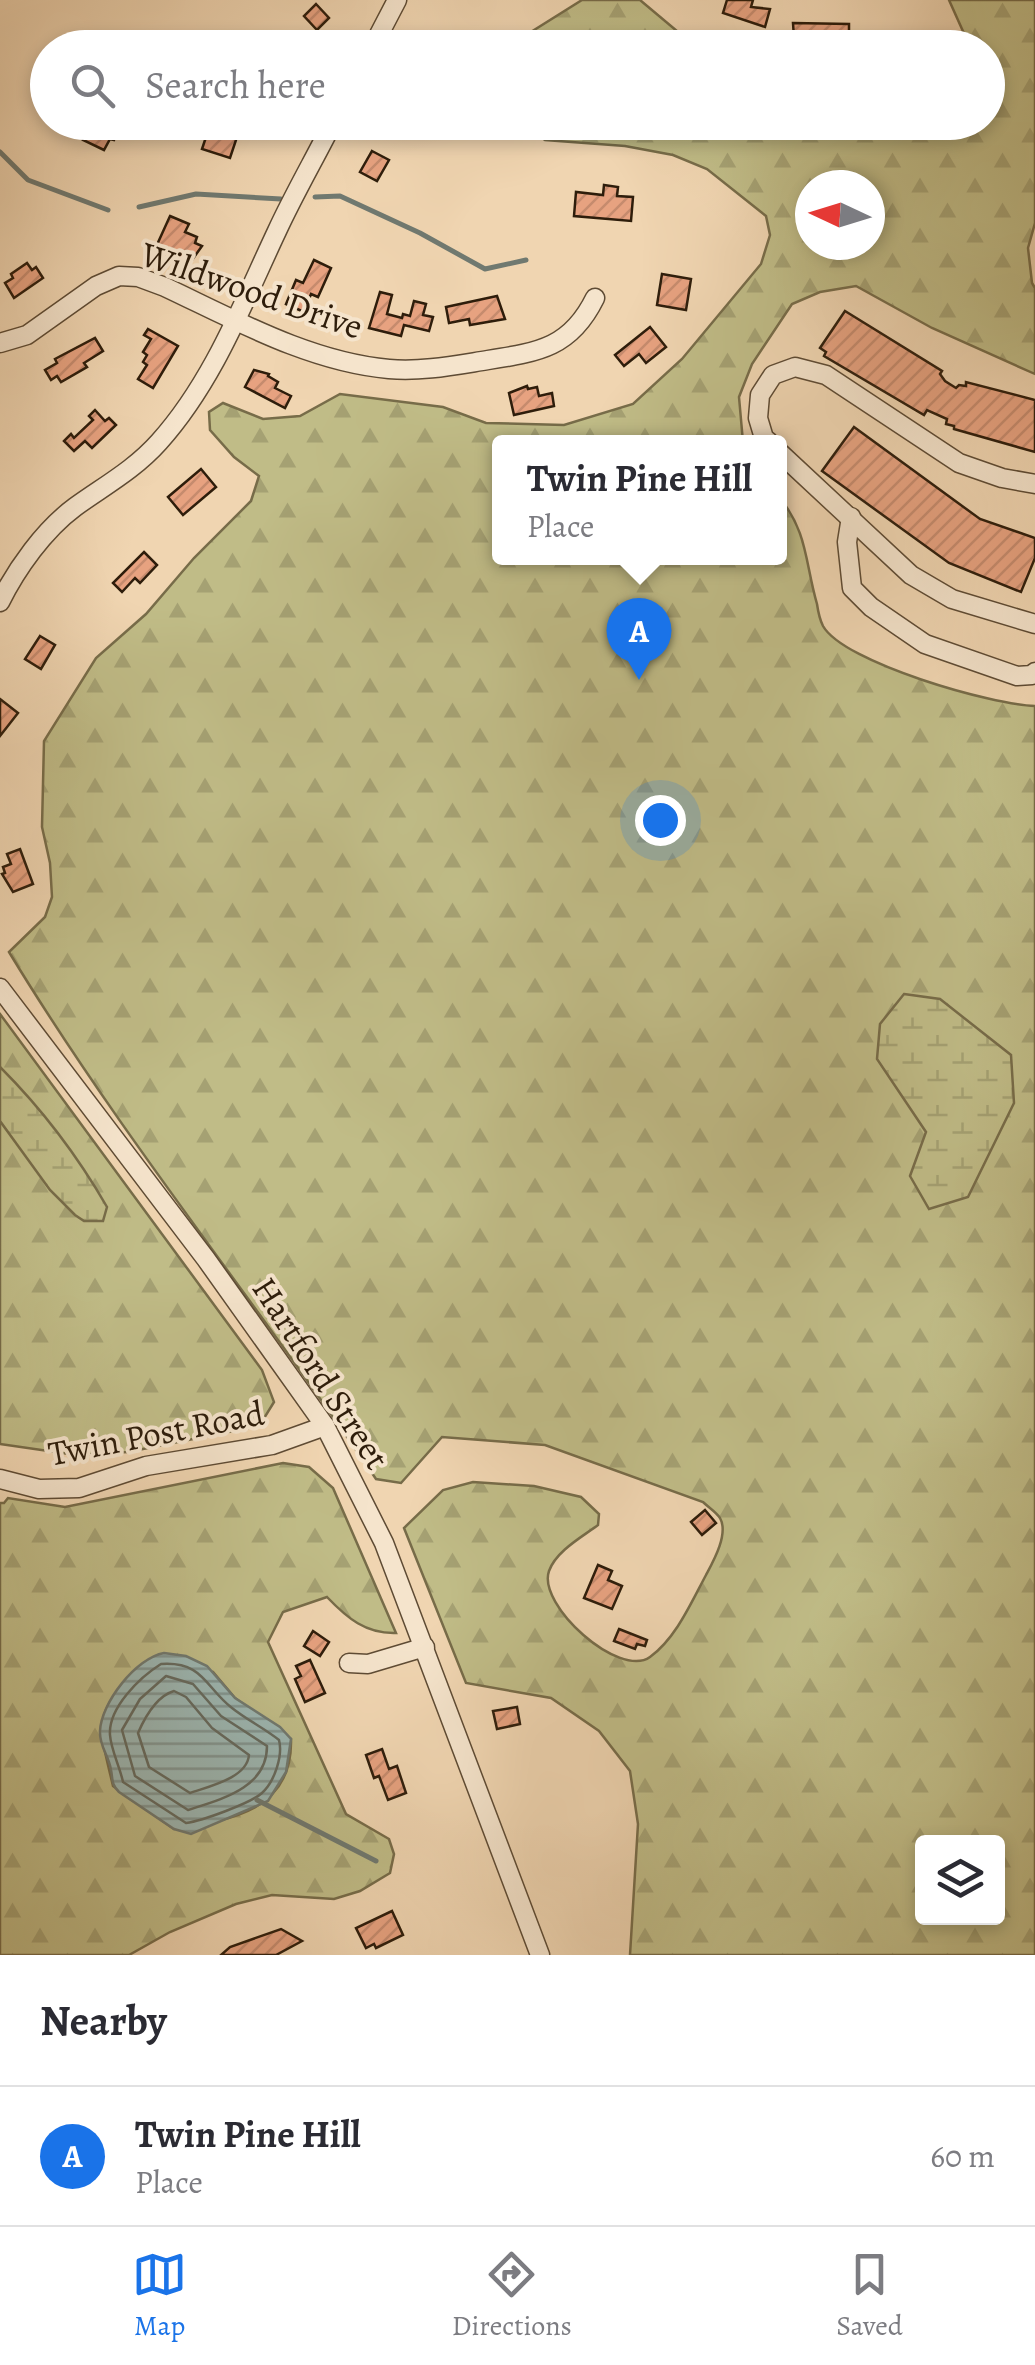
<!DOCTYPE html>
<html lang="en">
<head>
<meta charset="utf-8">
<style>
  :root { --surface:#fff; --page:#f7f7f7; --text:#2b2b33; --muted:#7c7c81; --line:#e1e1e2; --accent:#1a73e8 }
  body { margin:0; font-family:Alegreya,serif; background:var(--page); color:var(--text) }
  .controls { position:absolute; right:30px; bottom:30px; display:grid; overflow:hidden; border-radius:10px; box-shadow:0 5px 15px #0003 }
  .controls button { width:90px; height:90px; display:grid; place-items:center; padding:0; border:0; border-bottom:2px solid var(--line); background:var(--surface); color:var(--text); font:50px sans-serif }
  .compass { position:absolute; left:795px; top:170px; width:90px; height:90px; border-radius:50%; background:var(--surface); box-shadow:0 5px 15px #0003; rotate:274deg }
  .you { position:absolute; left:660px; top:820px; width:35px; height:35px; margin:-25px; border:8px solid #fff; border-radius:50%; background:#1a73e8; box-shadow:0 0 0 15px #1a73e833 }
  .badge { display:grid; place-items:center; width:65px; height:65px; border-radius:50%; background:var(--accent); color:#fff; font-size:32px; font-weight:700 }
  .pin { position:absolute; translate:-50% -82px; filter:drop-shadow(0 2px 5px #0008) }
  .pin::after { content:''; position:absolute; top:52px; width:35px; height:30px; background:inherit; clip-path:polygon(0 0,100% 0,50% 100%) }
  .popup { position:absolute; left:492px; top:435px; width:295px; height:130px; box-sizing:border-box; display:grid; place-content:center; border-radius:10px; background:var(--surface); filter:drop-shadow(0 2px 8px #0005); font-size:32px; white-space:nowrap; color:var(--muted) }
  .popup b { font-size:38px; color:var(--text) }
  .popup::after { content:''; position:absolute; left:50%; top:100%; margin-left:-20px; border:20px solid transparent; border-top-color:var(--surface) }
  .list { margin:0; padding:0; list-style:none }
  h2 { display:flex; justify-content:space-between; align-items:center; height:130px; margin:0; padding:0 40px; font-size:42px }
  h2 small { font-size:32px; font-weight:400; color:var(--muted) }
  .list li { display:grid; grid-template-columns:65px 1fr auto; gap:30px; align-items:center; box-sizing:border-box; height:140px; padding:0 40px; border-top:2px solid var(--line) }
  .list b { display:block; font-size:38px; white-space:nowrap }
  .list p { margin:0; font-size:32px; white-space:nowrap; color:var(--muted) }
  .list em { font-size:32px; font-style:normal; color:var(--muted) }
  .icon { flex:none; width:55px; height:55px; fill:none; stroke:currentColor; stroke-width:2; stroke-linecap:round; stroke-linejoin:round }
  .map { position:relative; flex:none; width:1035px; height:1955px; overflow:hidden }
  .search { position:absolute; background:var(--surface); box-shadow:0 5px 15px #0003; left:30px; right:30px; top:30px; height:110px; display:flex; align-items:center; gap:25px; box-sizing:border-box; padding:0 35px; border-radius:55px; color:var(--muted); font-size:38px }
  .sheet { height:270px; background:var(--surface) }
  nav { display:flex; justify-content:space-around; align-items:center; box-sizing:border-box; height:140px; border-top:2px solid var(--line); background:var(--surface); font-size:28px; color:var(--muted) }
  nav a { display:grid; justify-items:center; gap:5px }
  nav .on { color:var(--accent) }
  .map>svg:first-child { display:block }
  .forest { fill:url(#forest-firs); stroke:#776c49; stroke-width:2.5; fill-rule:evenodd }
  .wetland { fill:url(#wetland-marsh); stroke:#776c49; stroke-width:2.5 }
  .water { fill:url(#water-rules); stroke:#707970; stroke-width:2.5 }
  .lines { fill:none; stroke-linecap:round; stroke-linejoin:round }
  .shore { stroke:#656a5f; stroke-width:2.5 }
  .stream { stroke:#707970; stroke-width:5 }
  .building { fill:url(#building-hatch); stroke:#2e1d0b; stroke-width:2.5 }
  .minor-casing { stroke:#5e4b34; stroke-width:21 }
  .minor { stroke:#f5e4cc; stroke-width:18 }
  .labels { text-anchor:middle; stroke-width:8; stroke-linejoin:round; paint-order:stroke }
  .street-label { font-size:35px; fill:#2e1d0b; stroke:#f5e4cc }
</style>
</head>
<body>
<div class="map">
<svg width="1035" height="1955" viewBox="0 0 1035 1955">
  <defs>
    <pattern id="forest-firs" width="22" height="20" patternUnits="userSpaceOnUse" patternTransform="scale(2.5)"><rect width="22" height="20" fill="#c0bc87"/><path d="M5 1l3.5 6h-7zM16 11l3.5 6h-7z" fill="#a5a173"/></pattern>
    <pattern id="wetland-marsh" width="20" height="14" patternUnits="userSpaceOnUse" patternTransform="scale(2.5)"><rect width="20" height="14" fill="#c0bc87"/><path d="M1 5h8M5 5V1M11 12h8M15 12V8" fill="none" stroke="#a5a173"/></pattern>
    <pattern id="water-rules" width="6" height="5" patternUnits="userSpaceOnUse" patternTransform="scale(2.5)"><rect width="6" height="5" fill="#9cb7b3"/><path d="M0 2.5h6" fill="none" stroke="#809490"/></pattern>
    <pattern id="building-hatch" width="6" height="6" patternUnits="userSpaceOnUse" patternTransform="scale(2.5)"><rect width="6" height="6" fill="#e7a280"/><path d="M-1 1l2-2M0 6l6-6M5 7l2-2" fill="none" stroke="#c68b6d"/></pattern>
  </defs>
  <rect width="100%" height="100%" fill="#f0d5b1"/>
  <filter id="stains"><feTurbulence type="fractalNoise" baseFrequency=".002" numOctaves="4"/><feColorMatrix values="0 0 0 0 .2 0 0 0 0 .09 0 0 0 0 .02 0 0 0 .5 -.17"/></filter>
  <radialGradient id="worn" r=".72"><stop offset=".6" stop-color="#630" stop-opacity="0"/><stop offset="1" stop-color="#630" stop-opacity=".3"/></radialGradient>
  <!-- forest -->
  <g class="forest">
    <path d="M582,0H640L696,47H522L523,37Z"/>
    <path d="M949,0H1035V223L1028,248L1032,283L1035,288V374L932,328L856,286L820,292L792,304L752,364L739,397L743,442H499V558H779V497C808,532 805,563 817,604C818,611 820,620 823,626C844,663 993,705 1035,706V1955H630L638,1824L630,1771L599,1731L551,1698L466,1683L404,1528L443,1490L473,1482L534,1486L581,1497L599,1514L598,1525C582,1537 556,1551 549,1571C537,1605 619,1679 650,1657C676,1638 691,1603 706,1575C713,1562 729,1534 720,1518C716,1512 708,1507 703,1502L545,1445L442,1437L401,1483L376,1479C256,1302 120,1135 9,952L45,917L52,897L50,863L42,827L44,741L96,658L146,614L194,558L251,501L259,476L234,457L210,430L209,412L223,403L263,419L300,416L340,394L443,407L486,423L564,425L633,404L682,359L761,264L770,235L766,216L707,169L673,155L625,146L545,140L521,123L988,122V48L965,47L966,38ZM810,185H870V245H810ZM922,1842H998V1918H922Z"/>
    <path d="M0,1014L262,1370L274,1402L263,1420L253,1427L128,1452L76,1455L0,1444Z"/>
    <path d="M283,1463L309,1467L333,1488L396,1633C366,1634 347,1618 327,1597L283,1612L268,1642L346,1814L389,1839L394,1854L390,1873L360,1891L334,1899L272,1895L236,1904L170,1932L129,1955H0V1503H4L8,1498L65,1507ZM144,1663L213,1672L235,1698L291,1739C293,1811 230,1820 174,1829L113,1786C97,1719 92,1715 144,1663Z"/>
  </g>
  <!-- wetland -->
  <g class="wetland">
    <path d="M904,994L940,999L1011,1055L1014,1103L968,1197L929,1209L910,1176L926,1132L877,1059L880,1024Z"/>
    <path d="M0,1067C42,1109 77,1155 107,1207L103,1221H84L75,1215L50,1190L0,1121Z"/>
  </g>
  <!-- water -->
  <path class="water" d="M164,1653L186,1656L207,1666L235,1698L280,1727L291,1739L286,1772L268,1801L191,1834L174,1829L119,1792C111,1784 113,1780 111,1770C109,1756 99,1746 100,1731C101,1703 136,1658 164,1653Z"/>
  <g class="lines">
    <!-- shore -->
    <g class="shore">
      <path d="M161,1664C203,1661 205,1687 232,1708C247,1720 264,1728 279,1740C283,1755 275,1781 262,1793C251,1803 202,1821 186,1823L123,1782C120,1767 111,1750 110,1735C108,1708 140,1677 161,1664Z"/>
      <path d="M166,1676L193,1684L221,1716L267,1746C267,1788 222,1799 188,1810L135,1776L122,1730L140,1699Z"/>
      <path d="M174,1691L186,1697L212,1728L249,1755C247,1778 210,1786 190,1793L149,1767L138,1733C145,1717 157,1696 174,1691Z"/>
    </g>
    <!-- stream -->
    <g class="stream">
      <path d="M0,152L28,180L108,210"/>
      <path d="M315,197L340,196L420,233L485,269L526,260"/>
      <path d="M139,207L196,194L281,199"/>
      <path d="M257,1800L376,1861"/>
    </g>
  </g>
  <!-- building -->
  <g class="building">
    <path d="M727,0H753L751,7L770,9L765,27L723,13Z"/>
    <path d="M316,4L329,18L317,30L304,16Z"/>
    <path d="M793,23L849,24V43L808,45V37L794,38Z"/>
    <path d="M295,37L310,47L288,48Z"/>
    <path d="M98,122H122L114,140L110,139L104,150L83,140L90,127L95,129Z"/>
    <path d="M224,122H242L230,158L202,149L210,125L222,129Z"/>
    <path d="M372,151L389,160L377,181L360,172Z"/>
    <path d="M604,185L618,187L617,196L633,197L631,221L574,216L576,192L603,195Z"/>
    <path d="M170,216L189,224L185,232L197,237L195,243L202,246L192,260L185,256L183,260L156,247Z"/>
    <path d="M314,260L331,268L318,297L311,294L304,312L286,304L296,280L303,283Z"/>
    <path d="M27,263L32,270L36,267L43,278L14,298L5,283L13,278L11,274Z"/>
    <path d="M662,274L691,279L686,310L657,305Z"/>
    <path d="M380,292L392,295L387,314L402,318L403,314L410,316L414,301L426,304L423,315L433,317L429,331L404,325L401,336L369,328Z"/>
    <path d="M497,296L505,319L470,325L469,319L449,323L446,307Z"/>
    <path d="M845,311L942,371L940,374L945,381L956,388L959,385L966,386V382L1035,400V452L954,429V426L946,424L947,419L927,410L924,415L824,356L826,352L820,348Z"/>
    <path d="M650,327L666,347L646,363L639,354L624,366L615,355Z"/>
    <path d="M148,329L178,346L153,388L138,379L147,365L143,362L147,355L143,352L151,339L144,335Z"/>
    <path d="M95,338L103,351L84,363L87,367L61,382L57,376L51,380L45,370L57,363L55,359Z"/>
    <path d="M254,370L269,374L268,376L278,382L275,388L291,396L285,408L245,387Z"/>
    <path d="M527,386L528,389L537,387L539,396L552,393L554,406L514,415L509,393Z"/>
    <path d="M95,410L105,421L109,418L116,425L92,448L85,441L74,451L64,441L71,434L74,438L93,420L89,416Z"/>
    <path d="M854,427L980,519L1035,538V558L1021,592L949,563L822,471Z"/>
    <path d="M201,469L216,487L183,515L168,497Z"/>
    <path d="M144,552L157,565L140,583L135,578L122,592L113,583Z"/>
    <path d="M40,636L55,645L41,669L25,659Z"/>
    <path d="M0,699L18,713L0,736Z"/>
    <path d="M20,849L33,884L13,892L2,874L5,873L3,867L11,864L7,854Z"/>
    <path d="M705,1510L716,1523L702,1535L691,1522Z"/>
    <path d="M598,1565L612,1571L608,1580L622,1586L612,1609L584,1598Z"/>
    <path d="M619,1629L647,1640L645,1646L637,1644L635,1649L614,1641Z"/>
    <path d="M313,1631L329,1642L320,1656L304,1646Z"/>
    <path d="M310,1660L325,1693L305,1702L295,1679L301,1676L296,1666Z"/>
    <path d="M517,1707L520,1724L497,1729L493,1711Z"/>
    <path d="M382,1749L389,1769L397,1766L406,1793L388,1800L379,1776L374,1778L366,1755Z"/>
    <path d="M392,1911L403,1935L376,1948L374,1944L366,1948L356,1928Z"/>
    <path d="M281,1929L302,1941L276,1955H221L230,1947Z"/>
  </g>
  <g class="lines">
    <defs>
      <g id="minor">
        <path d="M372,48L397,0"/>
        <path d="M0,343L27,335L96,286L119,276L138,277L165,287C235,320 310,362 389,369C422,372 456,365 488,360C540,352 571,347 595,298"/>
        <path d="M769,442L764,438L758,418L760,395L773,375L795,367L826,375L959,463L1002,478L1035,484"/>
        <path d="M779,452L911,575L952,599L1035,624"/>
        <path d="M851,517L847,542L852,588L871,607L925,644L1017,676L1032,675L1035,672"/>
        <path d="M0,602C17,568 44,530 75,507C104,486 134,470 159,442C213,382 243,303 277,231C294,194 315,158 333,122"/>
        <path d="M0,988L206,1259L325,1426L384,1543L540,1955"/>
        <path d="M0,1479L39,1489L79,1488L146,1466L272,1445L325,1426"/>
        <path d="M349,1663L368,1664L425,1647"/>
      </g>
    </defs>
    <!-- minor casing -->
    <use href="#minor" class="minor-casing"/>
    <!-- minor -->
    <use href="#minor" class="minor"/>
  </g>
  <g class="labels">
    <!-- street labels -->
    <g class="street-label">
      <text transform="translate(252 290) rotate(19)" y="12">Wildwood Drive</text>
      <text transform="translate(321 1373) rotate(57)" y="12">Hartford Street</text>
      <text transform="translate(156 1433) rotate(-11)" y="12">Twin Post Road</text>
    </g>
  </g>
  <rect width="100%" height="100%" filter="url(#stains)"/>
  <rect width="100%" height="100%" fill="url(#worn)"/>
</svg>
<div class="controls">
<button><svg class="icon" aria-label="layers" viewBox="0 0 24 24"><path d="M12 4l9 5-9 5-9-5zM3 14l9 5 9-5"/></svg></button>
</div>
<svg class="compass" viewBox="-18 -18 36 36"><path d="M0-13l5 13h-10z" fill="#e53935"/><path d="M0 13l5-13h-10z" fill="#7c7c81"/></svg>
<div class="you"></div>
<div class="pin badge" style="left:639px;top:680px">A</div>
<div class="popup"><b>Twin Pine Hill</b>Place</div>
<div class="search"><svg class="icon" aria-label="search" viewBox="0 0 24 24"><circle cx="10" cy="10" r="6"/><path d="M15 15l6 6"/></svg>Search here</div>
</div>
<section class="sheet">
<h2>Nearby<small></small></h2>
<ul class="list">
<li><span class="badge">A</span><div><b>Twin Pine Hill</b><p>Place</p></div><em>60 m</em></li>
</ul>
</section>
<nav>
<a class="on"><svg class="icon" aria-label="map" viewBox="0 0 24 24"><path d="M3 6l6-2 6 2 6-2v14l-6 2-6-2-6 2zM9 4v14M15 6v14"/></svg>Map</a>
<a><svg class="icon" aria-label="directions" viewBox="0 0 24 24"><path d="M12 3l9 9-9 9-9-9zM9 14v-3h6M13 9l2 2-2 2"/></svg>Directions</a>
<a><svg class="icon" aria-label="saved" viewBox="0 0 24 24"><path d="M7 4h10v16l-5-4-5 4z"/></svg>Saved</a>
</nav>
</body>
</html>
